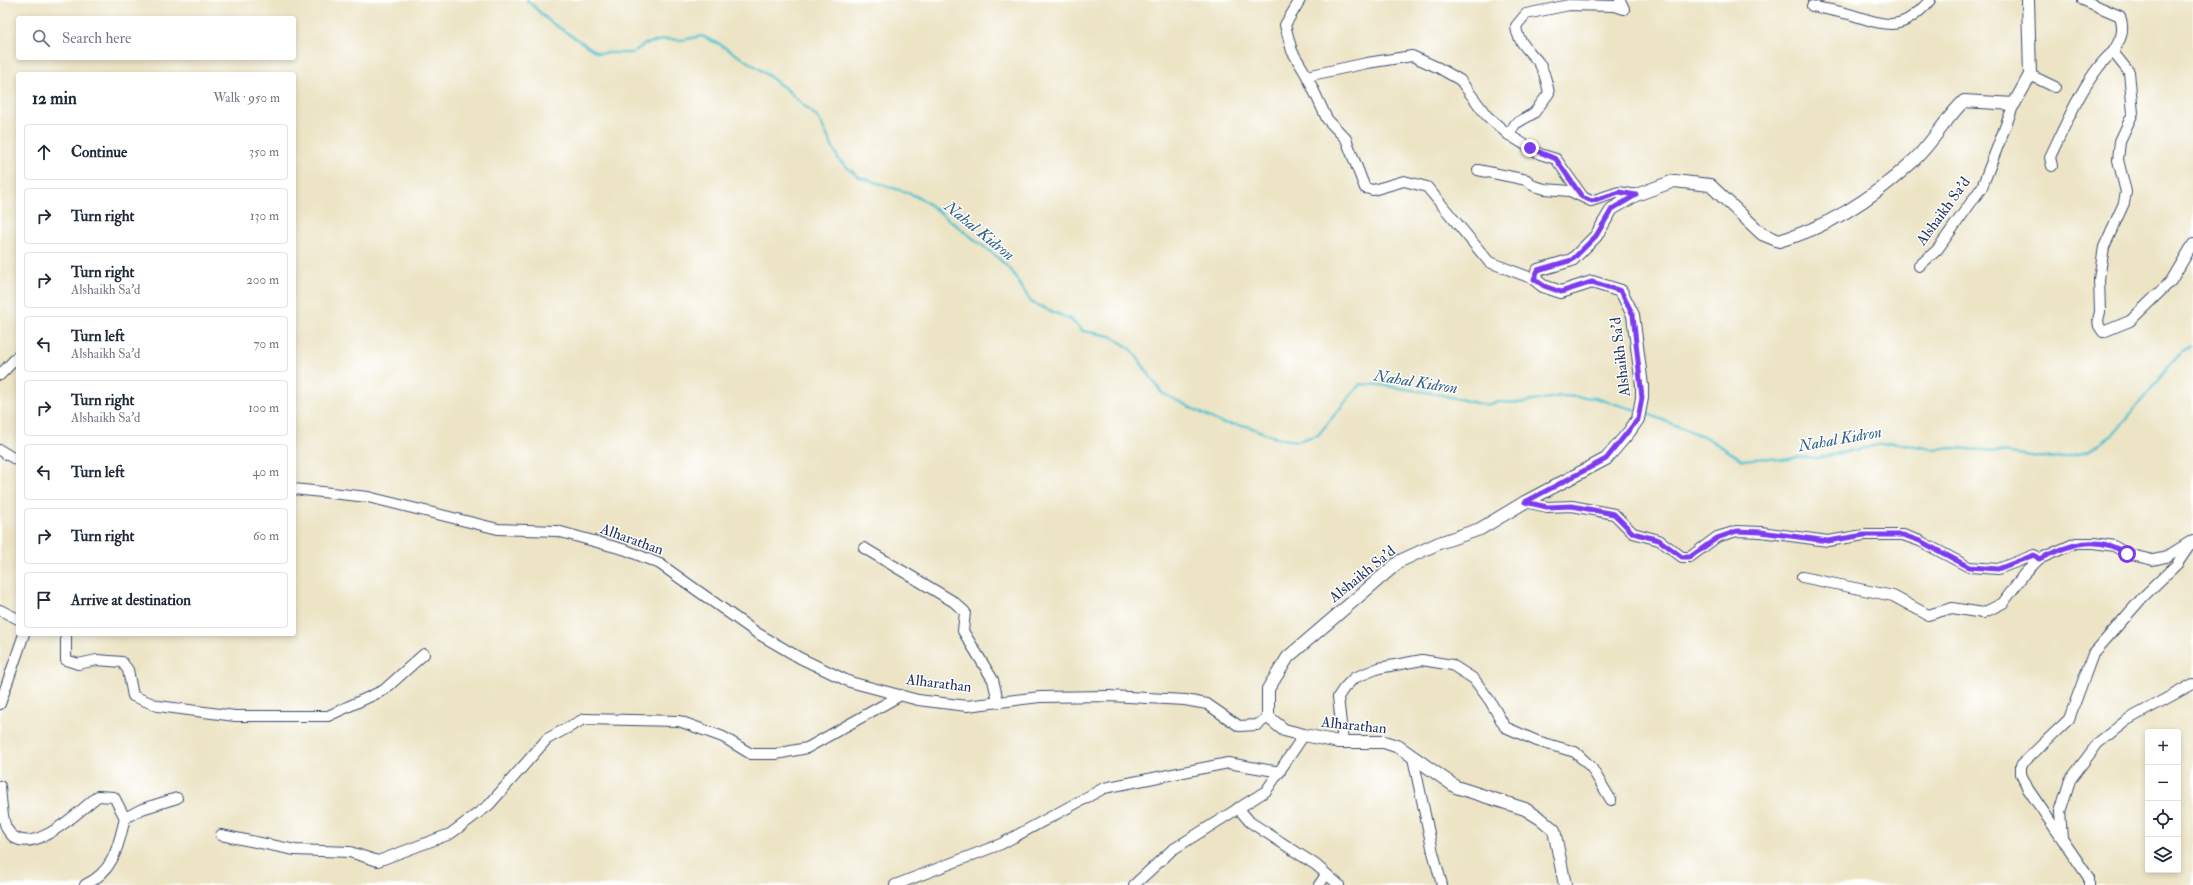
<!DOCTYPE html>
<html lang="en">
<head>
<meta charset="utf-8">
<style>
  :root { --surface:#fff; --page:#f6f6f7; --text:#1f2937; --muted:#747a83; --line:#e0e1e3 }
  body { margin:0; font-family:"IM FELL Double Pica",serif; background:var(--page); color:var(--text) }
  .controls { position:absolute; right:12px; bottom:12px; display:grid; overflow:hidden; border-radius:4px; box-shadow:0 2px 6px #0003 }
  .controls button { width:36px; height:36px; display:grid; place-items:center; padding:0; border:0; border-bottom:1px solid var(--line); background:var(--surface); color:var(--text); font:20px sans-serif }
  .stop { position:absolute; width:12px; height:12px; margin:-9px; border:3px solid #7c3aed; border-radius:50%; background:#fff }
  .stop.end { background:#7c3aed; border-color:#fff; box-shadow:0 1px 4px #0008 }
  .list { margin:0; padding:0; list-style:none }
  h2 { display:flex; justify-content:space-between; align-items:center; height:52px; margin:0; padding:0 16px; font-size:17px }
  h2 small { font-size:13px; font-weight:400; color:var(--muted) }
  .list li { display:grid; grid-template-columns:26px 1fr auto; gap:12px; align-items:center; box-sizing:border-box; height:56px; margin:0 8px 8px; padding:0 8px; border:1px solid var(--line); border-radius:4px }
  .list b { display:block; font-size:15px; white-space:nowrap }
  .list p { margin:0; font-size:13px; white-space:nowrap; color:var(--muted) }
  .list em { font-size:13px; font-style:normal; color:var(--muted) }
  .icon { flex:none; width:22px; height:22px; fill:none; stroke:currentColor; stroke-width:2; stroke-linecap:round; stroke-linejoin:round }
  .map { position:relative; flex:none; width:2193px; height:885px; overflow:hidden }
  .search { position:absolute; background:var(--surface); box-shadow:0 2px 6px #0003; left:16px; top:16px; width:280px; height:44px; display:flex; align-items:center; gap:10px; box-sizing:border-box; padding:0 14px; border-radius:4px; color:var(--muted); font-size:15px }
  .panel { position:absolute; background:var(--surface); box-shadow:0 2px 6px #0003; left:16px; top:72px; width:280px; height:564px; border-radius:4px }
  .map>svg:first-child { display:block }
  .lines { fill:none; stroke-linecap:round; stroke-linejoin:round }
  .stream { stroke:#56c2cf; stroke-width:2.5 }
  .minor-casing { stroke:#3a4a6d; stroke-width:12 }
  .tertiary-casing { stroke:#3a4a6d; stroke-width:14 }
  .minor { stroke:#fff; stroke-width:10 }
  .tertiary { stroke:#fff; stroke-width:12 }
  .route { stroke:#7c3aed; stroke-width:5 }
  .labels { text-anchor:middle; stroke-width:3; stroke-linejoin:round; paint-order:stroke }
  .street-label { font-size:15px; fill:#1b2f5e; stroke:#fff }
  .water-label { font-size:16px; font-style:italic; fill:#306286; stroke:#fff }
</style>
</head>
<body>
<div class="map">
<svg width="2193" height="885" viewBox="0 0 2193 885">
  <rect width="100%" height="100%" fill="#fff"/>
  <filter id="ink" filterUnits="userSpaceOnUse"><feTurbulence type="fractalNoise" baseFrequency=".025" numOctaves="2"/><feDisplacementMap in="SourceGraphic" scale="8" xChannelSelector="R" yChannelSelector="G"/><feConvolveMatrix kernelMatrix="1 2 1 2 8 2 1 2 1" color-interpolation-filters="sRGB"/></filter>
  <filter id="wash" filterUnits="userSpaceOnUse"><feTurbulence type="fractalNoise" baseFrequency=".012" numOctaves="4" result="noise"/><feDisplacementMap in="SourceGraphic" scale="16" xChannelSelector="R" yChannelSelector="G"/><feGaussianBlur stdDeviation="0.9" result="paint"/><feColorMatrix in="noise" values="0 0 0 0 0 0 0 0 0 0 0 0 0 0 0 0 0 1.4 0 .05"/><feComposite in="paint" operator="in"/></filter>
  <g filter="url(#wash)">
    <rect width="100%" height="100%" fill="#ece4c5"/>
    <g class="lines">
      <!-- stream -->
      <g class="stream">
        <path d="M527,0L549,21L598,53H632L645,44L667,39L682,40L702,36L721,45L758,68L786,89L819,119L839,160L849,169L859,177L906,192L922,199L996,256L1011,270L1031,302L1071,320L1083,331L1111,336L1132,350L1162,393L1221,423L1247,426L1277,438L1297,441L1318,435L1360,384L1380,385L1437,394L1485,405L1498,402L1521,403L1561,396L1595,398L1636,410"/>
        <path d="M1643,412L1707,438L1742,460L1765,458L1783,460L1799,457L1817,458L1892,442L1932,449L1955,448L1996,451L2052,459L2088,452L2114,434L2182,351L2193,346"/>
      </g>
    </g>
  </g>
  <g filter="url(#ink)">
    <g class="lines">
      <defs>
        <g id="minor">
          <path d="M1300,0L1285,25L1292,51L1307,76L1327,119L1346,139L1365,188L1373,190L1404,181L1427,187L1489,262L1534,279"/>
          <path d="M2083,0L2120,16C2125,31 2121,39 2113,52L2129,72L2133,113L2120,141L2118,160L2126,192L2124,203L2104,247L2099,279L2100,312L2098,320L2099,326L2103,332L2130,321L2171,281L2193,244"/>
          <path d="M1812,6C1824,9 1837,11 1849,14C1886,25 1901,34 1930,0"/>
          <path d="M2030,75L2055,87"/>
          <path d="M1307,76L1367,63L1412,56L1439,68L1460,80L1487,116L1509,135L1540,154L1556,159L1583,197"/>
          <path d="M1509,135L1515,124L1534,113L1549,93C1547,83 1545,72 1539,63C1530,51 1517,42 1516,26L1526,14L1569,5L1615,6L1624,9L1620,0"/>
          <path d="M2052,166L2050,157C2065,126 2087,73 2113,52"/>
          <path d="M1478,170L1527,180L1534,186L1545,189L1570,191L1591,201L1619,192L1636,195"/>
          <path d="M1919,266L1937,250L1982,187L2014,104"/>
          <path d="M0,375L18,356"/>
          <path d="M0,450L18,461"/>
          <path d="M294,489L368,497L498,529L557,531L626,550L660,564L757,633L800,658L850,682L918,700L967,706L1040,697L1109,696L1185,700L1207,704L1239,726L1257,725L1268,717"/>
          <path d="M1525,502L1547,507L1572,506L1614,514L1633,533L1659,540L1682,557H1690L1717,537L1737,531L1761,532L1828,541L1864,535H1903L1920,541L1969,567L1998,569L2034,555L2039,559"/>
          <path d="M864,548L954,602L965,612L963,631L993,680L998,701"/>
          <path d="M1802,577L1893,596L1928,615L1952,608L1983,613L2003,603L2024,574L2039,559L2076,543H2095L2114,546L2127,554L2153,560L2166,557L2193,540"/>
          <path d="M0,610L18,619"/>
          <path d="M66,634V660L78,664L97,660L122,662L128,670L133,696L158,706L235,716H328L384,690L424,654"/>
          <path d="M0,704L24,634"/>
          <path d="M1343,742L1338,697L1344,688L1354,678L1379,668L1422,660L1452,665L1474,679L1490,701L1505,727L1537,741L1575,752L1591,767L1611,800"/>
          <path d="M1413,758L1433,852L1442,885"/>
          <path d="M0,786C1,796 2,821 7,829C27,864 80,810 98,796L114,797L125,818C118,847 114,871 85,885"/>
          <path d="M1238,808L1250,822L1316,865L1339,885"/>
          <path d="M125,818L142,809L177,798"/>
          <path d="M221,835L295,850L350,852L378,861L450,834L489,805L547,739L584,719L679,721L723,737L751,754H776L807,748L901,695"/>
          <path d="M2062,838L2060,812L2070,780L2098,743L2127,720L2193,684"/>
          <path d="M895,885L1001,844L1104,788L1228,763L1280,772"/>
          <path d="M1134,885L1172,850L1266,791L1304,735"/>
          <path d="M1319,885L1326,875"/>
          <path d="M2089,885V878L2028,789L2021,774V765L2069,719L2093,654L2143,597L2177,564L2192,542"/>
        </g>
        <path id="tertiary" d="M1565,885L1554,830L1541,819L1525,809L1456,787L1399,747L1384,742H1339L1304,735L1284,730L1268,717V689L1288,657L1400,561L1439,543L1480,529L1525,502L1606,459L1629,432L1638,419L1642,398V386L1633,315L1621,291L1592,282L1561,292L1543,286L1534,279L1538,270L1572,260L1596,236L1612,209L1636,195L1674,181L1710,185L1762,234L1779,241C1829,227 1874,197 1912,162C1932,144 1945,119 1964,101L2014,104L2030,75L2028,0"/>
      </defs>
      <!-- minor casing -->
      <use href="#minor" class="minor-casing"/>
      <!-- tertiary casing -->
      <use href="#tertiary" class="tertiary-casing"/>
      <!-- minor -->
      <use href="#minor" class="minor"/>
      <!-- tertiary -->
      <use href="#tertiary" class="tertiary"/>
    </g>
  </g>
  <g class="lines" filter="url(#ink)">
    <!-- route -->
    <path class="route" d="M1530,148L1556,159L1582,197L1592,201L1619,192L1636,195L1612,209L1596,236L1572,260L1538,270L1534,279L1544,286L1561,292L1592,282L1621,291L1633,315L1642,398L1638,419L1606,459L1525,502L1547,507L1572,506L1614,514L1633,533L1659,540L1682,557H1690L1717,538L1737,531L1761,532L1828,541L1864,535H1903L1920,541L1969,567L1998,569L2034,555L2039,559C2070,545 2096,533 2127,554"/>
  </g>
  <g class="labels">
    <!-- street labels -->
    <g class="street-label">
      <text transform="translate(1943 211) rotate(-54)" y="5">Alshaikh Sa'd</text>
      <text transform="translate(1620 357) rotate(-97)" y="5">Alshaikh Sa'd</text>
      <text transform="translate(632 539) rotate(20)" y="5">Alharathan</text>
      <text transform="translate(1362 574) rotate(-39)" y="5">Alshaikh Sa'd</text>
      <text transform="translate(939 683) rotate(7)" y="5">Alharathan</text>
      <text transform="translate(1354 725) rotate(6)" y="5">Alharathan</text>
    </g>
    <!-- water labels -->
    <g class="water-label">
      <text transform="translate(980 230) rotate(39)" y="6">Nahal Kidron</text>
      <text transform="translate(1416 381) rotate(9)" y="6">Nahal Kidron</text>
      <text transform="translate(1840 438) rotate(-10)" y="6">Nahal Kidron</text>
    </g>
  </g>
</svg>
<div class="controls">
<button>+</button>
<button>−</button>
<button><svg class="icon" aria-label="locate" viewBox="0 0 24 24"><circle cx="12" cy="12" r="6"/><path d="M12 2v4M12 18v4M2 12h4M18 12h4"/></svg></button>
<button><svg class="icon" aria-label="layers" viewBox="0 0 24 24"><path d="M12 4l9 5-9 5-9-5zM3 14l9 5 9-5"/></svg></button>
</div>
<div class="stop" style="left:2127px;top:554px"></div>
<div class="stop end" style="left:1530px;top:148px"></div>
<div class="search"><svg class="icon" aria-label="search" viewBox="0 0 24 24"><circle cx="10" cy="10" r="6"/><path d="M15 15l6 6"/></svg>Search here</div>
<section class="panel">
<h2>12 min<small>Walk · 950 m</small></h2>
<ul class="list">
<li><svg class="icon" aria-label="ahead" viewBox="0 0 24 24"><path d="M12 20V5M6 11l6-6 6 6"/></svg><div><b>Continue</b></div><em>350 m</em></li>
<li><svg class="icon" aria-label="right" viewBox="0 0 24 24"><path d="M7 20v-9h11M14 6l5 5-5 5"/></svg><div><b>Turn right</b></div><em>130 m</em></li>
<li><svg class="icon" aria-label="right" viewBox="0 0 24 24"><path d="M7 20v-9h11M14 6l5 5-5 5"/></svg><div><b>Turn right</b><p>Alshaikh Sa'd</p></div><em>200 m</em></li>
<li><svg class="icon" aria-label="left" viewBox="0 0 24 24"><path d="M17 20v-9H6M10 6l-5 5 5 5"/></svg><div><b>Turn left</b><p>Alshaikh Sa'd</p></div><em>70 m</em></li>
<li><svg class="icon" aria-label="right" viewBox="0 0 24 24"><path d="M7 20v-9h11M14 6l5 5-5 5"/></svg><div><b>Turn right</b><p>Alshaikh Sa'd</p></div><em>100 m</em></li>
<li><svg class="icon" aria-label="left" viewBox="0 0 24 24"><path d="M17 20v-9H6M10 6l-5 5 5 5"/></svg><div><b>Turn left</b></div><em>40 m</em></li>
<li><svg class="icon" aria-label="right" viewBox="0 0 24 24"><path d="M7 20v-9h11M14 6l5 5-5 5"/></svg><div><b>Turn right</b></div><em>60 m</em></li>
<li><svg class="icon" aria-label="arrive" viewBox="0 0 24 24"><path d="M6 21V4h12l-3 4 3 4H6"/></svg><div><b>Arrive at destination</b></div></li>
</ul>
</section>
</div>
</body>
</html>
